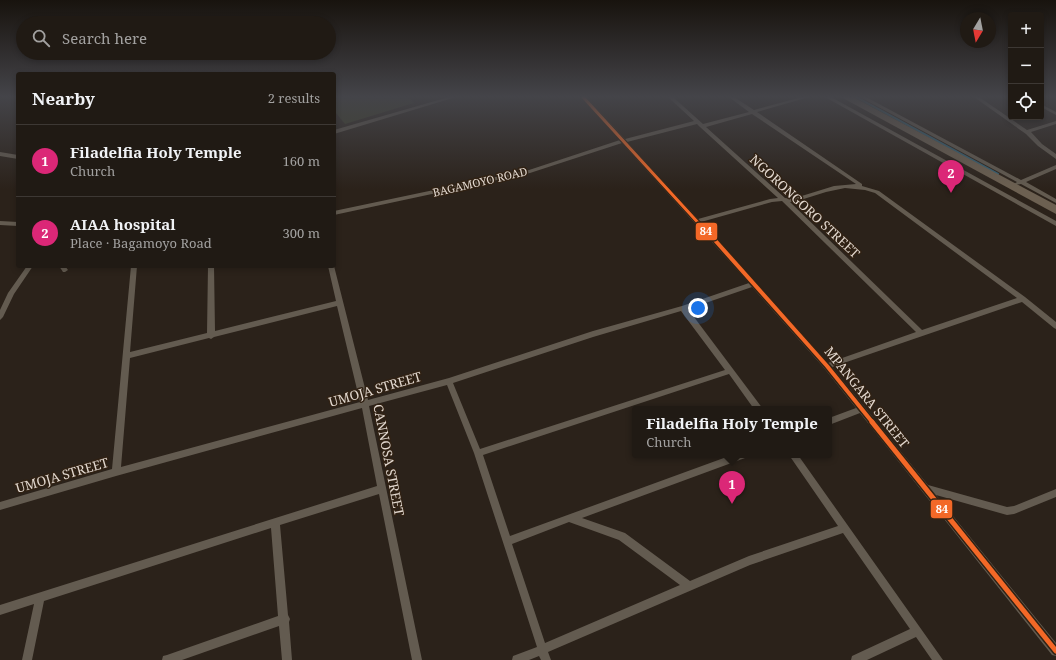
<!DOCTYPE html>
<html lang="en">
<head>
<meta charset="utf-8">
<style>
  :root { --surface:#201a14; --page:#28231d; --text:#f1f3f6; --muted:#a2a1a0; --line:#3d3834; --accent:#db2777 }
  body { margin:0; font-family:"Noto Serif",serif; background:var(--page); color:var(--text) }
  .controls { position:absolute; right:12px; top:12px; display:grid; overflow:hidden; border-radius:4px; box-shadow:0 2px 6px #0003 }
  .controls button { width:36px; height:36px; display:grid; place-items:center; padding:0; border:0; border-bottom:1px solid var(--line); background:var(--surface); color:var(--text); font:20px sans-serif }
  .compass { position:absolute; left:960px; top:12px; width:36px; height:36px; border-radius:50%; background:var(--surface); box-shadow:0 2px 6px #0003; rotate:190deg }
  .you { position:absolute; left:698px; top:308px; width:14px; height:14px; margin:-10px; border:3px solid #fff; border-radius:50%; background:#1a73e8; box-shadow:0 0 0 6px #1a73e833 }
  .badge { display:grid; place-items:center; width:26px; height:26px; border-radius:50%; background:var(--accent); color:#fff; font-size:13px; font-weight:700 }
  .pin { position:absolute; translate:-50% -33px; filter:drop-shadow(0 1px 2px #0008) }
  .pin::after { content:''; position:absolute; top:21px; width:14px; height:12px; background:inherit; clip-path:polygon(0 0,100% 0,50% 100%) }
  .popup { position:absolute; left:632px; top:406px; width:200px; height:52px; box-sizing:border-box; display:grid; place-content:center; border-radius:4px; background:var(--surface); filter:drop-shadow(0 1px 3px #0005); font-size:13px; white-space:nowrap; color:var(--muted) }
  .popup b { font-size:15px; color:var(--text) }
  .popup::after { content:''; position:absolute; left:50%; top:100%; margin-left:-8px; border:8px solid transparent; border-top-color:var(--surface) }
  .list { margin:0; padding:0; list-style:none }
  h2 { display:flex; justify-content:space-between; align-items:center; height:52px; margin:0; padding:0 16px; font-size:17px }
  h2 small { font-size:13px; font-weight:400; color:var(--muted) }
  .list li { display:grid; grid-template-columns:26px 1fr auto; gap:12px; align-items:center; box-sizing:border-box; height:72px; padding:0 16px; border-top:1px solid var(--line) }
  .list b { display:block; font-size:15px; white-space:nowrap }
  .list p { margin:0; font-size:13px; white-space:nowrap; color:var(--muted) }
  .list em { font-size:13px; font-style:normal; color:var(--muted) }
  .icon { flex:none; width:22px; height:22px; fill:none; stroke:currentColor; stroke-width:2; stroke-linecap:round; stroke-linejoin:round }
  .map { position:relative; flex:none; width:1056px; height:660px; overflow:hidden }
  .search { position:absolute; background:var(--surface); box-shadow:0 2px 6px #0003; left:16px; top:16px; width:320px; height:44px; display:flex; align-items:center; gap:10px; box-sizing:border-box; padding:0 14px; border-radius:22px; color:var(--muted); font-size:15px }
  .panel { position:absolute; background:var(--surface); box-shadow:0 2px 6px #0003; left:16px; top:72px; width:320px; height:196px; border-radius:4px }
  .map>svg:first-child { display:block }
  .green { fill:#3c3f24 }
  .lines { fill:none; stroke-linecap:round; stroke-linejoin:round }
  .stream { stroke:#356275; stroke-width:2 }
  .street { fill:#635b50; fill-rule:evenodd }
  .highway { fill:#6c6051; fill-rule:evenodd }
  .bus-1-far2-casing { stroke:#312214; stroke-width:5.5 }
  .bus-1-far1-casing { stroke:#312214; stroke-width:7 }
  .bus-1-casing { stroke:#312214; stroke-width:8 }
  .bus-1-far2 { stroke:#f36827; stroke-width:3 }
  .bus-1-far1 { stroke:#f36827; stroke-width:4 }
  .bus-1 { stroke:#f36827; stroke-width:5 }
  .labels { text-anchor:middle; stroke-width:3; stroke-linejoin:round; paint-order:stroke }
  .far-street-label { font-size:11px; fill:#e2d8cf; stroke:#312214 }
  .street-label { font-size:13px; fill:#e2d8cf; stroke:#312214 }
  .line-badge { stroke:#312214; stroke-width:1.5 }
  .badge-label { font-size:11px; text-anchor:middle; font-weight:bold; fill:#fff }
</style>
</head>
<body>
<div class="map">
<svg width="1056" height="660" viewBox="0 0 1056 660">
  <rect width="100%" height="100%" fill="#2b221a"/>
  <!-- green -->
  <path class="green" d="M334,97H409L414,103L345,124L336,113Z"/>
  <g class="lines">
    <!-- stream -->
    <path class="stream" d="M856,97L998,174"/>
    <!-- street -->
    <g class="street">
      <path d="M449,97H456L334,134V130Z"/>
      <path d="M581,97H586L625,139L694,121L668,97H673L703,124L749,112L729,97H734L754,110L802,97H809L757,112L862,184V186L879,191L1025,297L1056,322V329L1054,328L1022,302L832,367L928,485L1007,507L1014,506L1056,489V497L1014,514L1007,515L936,495L1056,643V656L1052,655L860,413L829,425V418L856,408L824,368L752,287L688,309L763,409H754L729,374L483,455L510,536L732,455H746L745,458L582,518L625,533L690,581L749,556L838,526L789,455H798L943,660H932L916,637L867,660H851L852,656L910,629L843,533L750,565L548,652L551,660H541L539,656L529,660H512L513,656L537,647L474,453L447,385L369,406L422,660H412L379,494L280,525L288,615L290,619L289,622L292,660H282L279,626L182,660H162L163,656L167,655L278,616L271,528L44,601L32,660H22L34,604L0,615V605L377,486L362,408L116,476L0,510V502L112,469L131,266H137L130,352L207,333L208,266H214L215,331L336,301L328,266H334L368,400L449,378L593,331L682,306L749,283L622,143L530,173L334,215V211L529,170L620,140ZM752,114L856,184L834,186L792,199L785,198L706,127ZM697,124L700,127L778,198L770,199L698,219L627,142ZM845,188L865,190L875,193L1017,298L922,330L790,202H794L826,192ZM782,201L916,332L828,363L701,222L772,202ZM337,306L360,402L121,467L130,358L209,338L211,339L214,337ZM681,311L725,370L480,449L453,383L593,337ZM569,522L619,540L680,585L545,643L512,544Z"/>
      <path d="M825,97H831L1056,221V226Z"/>
      <path d="M860,97H866L1021,180L1056,165V169L1026,182L1056,199V203L1021,184L1015,185L1014,184L1017,182Z"/>
      <path d="M974,97H979L1027,130L1056,121V124L1031,132L1042,144L1056,154V159L1038,146L1026,134Z"/>
      <path d="M1041,104L1056,112V115L1041,107Z"/>
      <path d="M0,152L18,155V159L0,156Z"/>
      <path d="M0,221L18,222V226L0,225Z"/>
      <path d="M27,266H33L14,294L3,317L0,320V310L8,293Z"/>
      <path d="M59,266H65L68,270L65,272H63Z"/>
    </g>
    <!-- highway -->
    <path class="highway" d="M841,97H853L1056,205V214Z"/>
    <defs>
      <path id="bus-1-far2" d="M583,97L713,239"/>
      <path id="bus-1-far1" d="M713,238L827,366L873,423"/>
      <path id="bus-1" d="M872,422L1056,651"/>
    </defs>
    <!-- bus-1-far2 casing -->
    <use href="#bus-1-far2" class="bus-1-far2-casing"/>
    <!-- bus-1-far1 casing -->
    <use href="#bus-1-far1" class="bus-1-far1-casing"/>
    <!-- bus-1 casing -->
    <use href="#bus-1" class="bus-1-casing"/>
    <!-- bus-1-far2 -->
    <use href="#bus-1-far2" class="bus-1-far2"/>
    <!-- bus-1-far1 -->
    <use href="#bus-1-far1" class="bus-1-far1"/>
    <!-- bus-1 -->
    <use href="#bus-1" class="bus-1"/>
  </g>
  <!-- sky -->
  <linearGradient id="sky" x2="0" y2="1"><stop stop-color="#18130e"/><stop offset="0.51" stop-color="#444449"/><stop offset="1" stop-color="#444449" stop-opacity="0"/></linearGradient>
  <rect width="1056" height="189" fill="url(#sky)"/>
  <g class="labels">
    <!-- far-street labels -->
    <g class="far-street-label">
      <text transform="translate(480 182) rotate(-13)" y="4">BAGAMOYO ROAD</text>
    </g>
    <!-- street labels -->
    <g class="street-label">
      <text transform="translate(805 206) rotate(43)" y="5">NGORONGORO STREET</text>
      <text transform="translate(375 389) rotate(-16)" y="5">UMOJA STREET</text>
      <text transform="translate(867 397) rotate(51)" y="5">MPANGARA STREET</text>
      <text transform="translate(389 460) rotate(79)" y="5">CANNOSA STREET</text>
      <text transform="translate(62 475) rotate(-16)" y="5">UMOJA STREET</text>
    </g>
  </g>
  <g class="line-badge">
    <rect x="695" y="222" width="23" height="19" rx="4" fill="#f36827"/>
    <rect x="930" y="499" width="23" height="20" rx="4" fill="#f36827"/>
  </g>
  <g class="badge-label">
    <text x="706" y="235">84</text>
    <text x="942" y="513">84</text>
  </g>
</svg>
<div class="controls">
<button>+</button>
<button>−</button>
<button><svg class="icon" aria-label="locate" viewBox="0 0 24 24"><circle cx="12" cy="12" r="6"/><path d="M12 2v4M12 18v4M2 12h4M18 12h4"/></svg></button>
</div>
<svg class="compass" viewBox="-18 -18 36 36"><path d="M0-13l5 13h-10z" fill="#e53935"/><path d="M0 13l5-13h-10z" fill="#a2a1a0"/></svg>
<div class="you"></div>
<div class="pin badge" style="left:732px;top:504px">1</div>
<div class="popup"><b>Filadelfia Holy Temple</b>Church</div>
<div class="pin badge" style="left:951px;top:193px">2</div>
<div class="search"><svg class="icon" aria-label="search" viewBox="0 0 24 24"><circle cx="10" cy="10" r="6"/><path d="M15 15l6 6"/></svg>Search here</div>
<section class="panel">
<h2>Nearby<small>2 results</small></h2>
<ul class="list">
<li><span class="badge">1</span><div><b>Filadelfia Holy Temple</b><p>Church</p></div><em>160 m</em></li>
<li><span class="badge">2</span><div><b>AIAA hospital</b><p>Place · Bagamoyo Road</p></div><em>300 m</em></li>
</ul>
</section>
</div>
</body>
</html>
